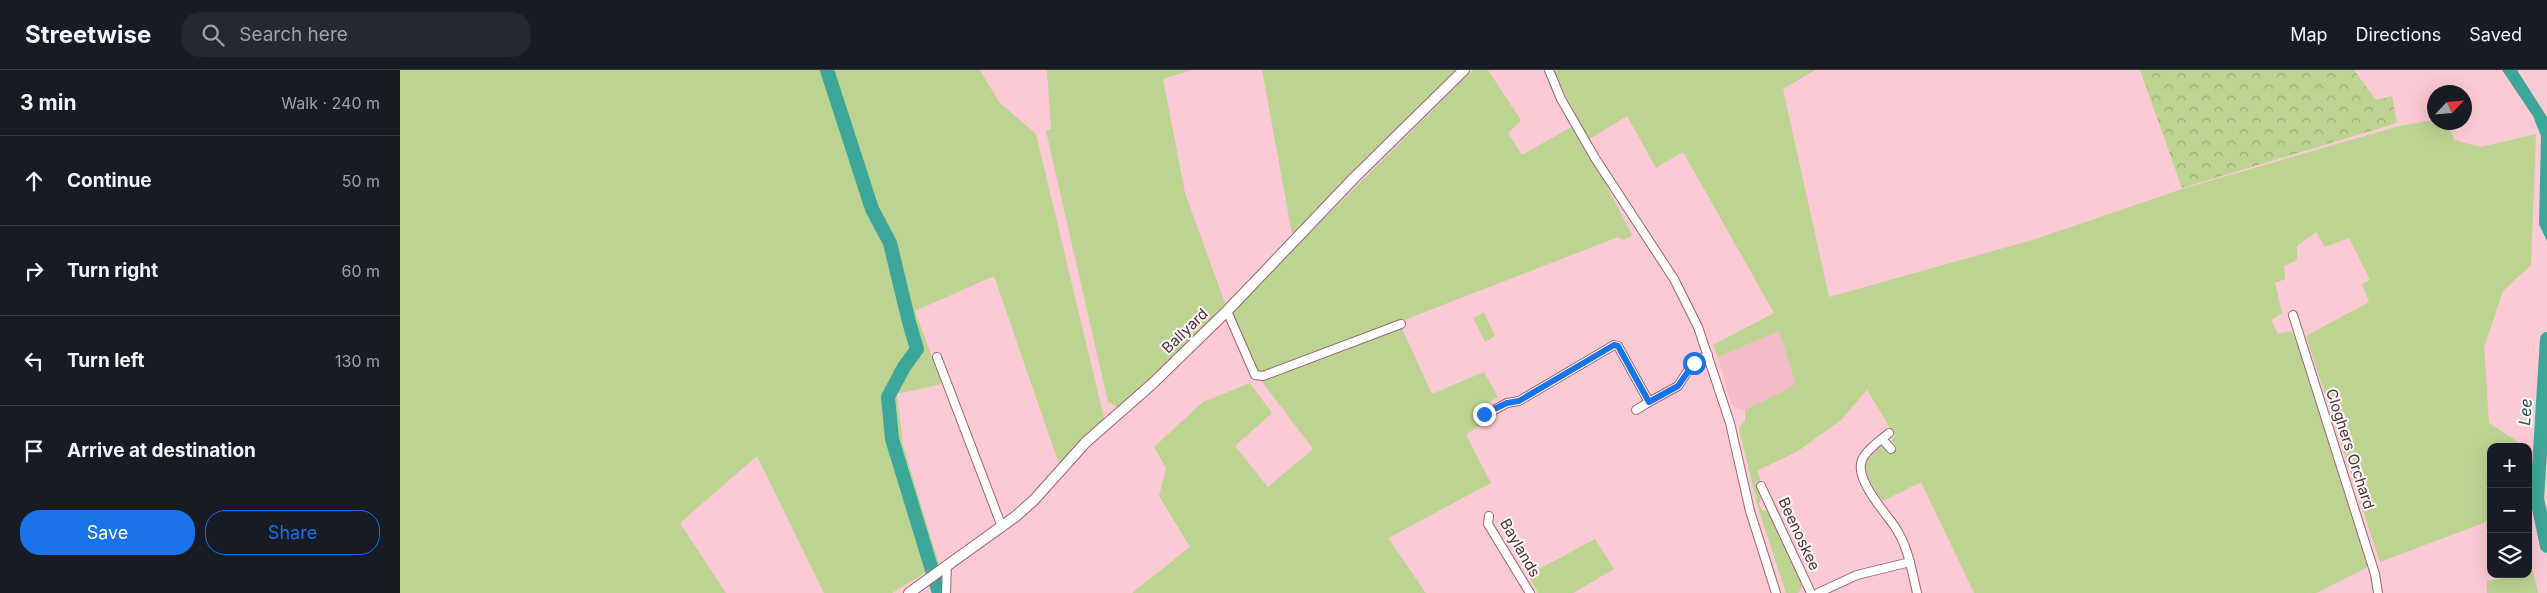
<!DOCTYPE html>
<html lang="en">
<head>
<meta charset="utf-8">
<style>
  :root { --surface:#171b24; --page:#242831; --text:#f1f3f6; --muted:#9ea1a6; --line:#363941; --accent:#1a73e8 }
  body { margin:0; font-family:Inter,sans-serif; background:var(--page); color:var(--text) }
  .controls { position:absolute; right:15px; bottom:15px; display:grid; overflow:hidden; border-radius:10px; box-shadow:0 5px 20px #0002 }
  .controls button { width:45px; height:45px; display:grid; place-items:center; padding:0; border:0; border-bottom:1px solid var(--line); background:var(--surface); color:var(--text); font:25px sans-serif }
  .compass { position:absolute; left:2027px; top:15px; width:45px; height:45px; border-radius:50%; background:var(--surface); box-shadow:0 5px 20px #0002; rotate:64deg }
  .stop { position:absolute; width:15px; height:15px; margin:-11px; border:4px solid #1a73e8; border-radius:50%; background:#fff }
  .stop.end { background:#1a73e8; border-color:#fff; box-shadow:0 1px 5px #0008 }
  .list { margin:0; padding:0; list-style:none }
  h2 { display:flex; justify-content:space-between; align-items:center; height:65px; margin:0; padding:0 20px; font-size:21px }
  h2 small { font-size:16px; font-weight:400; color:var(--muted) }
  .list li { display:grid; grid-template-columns:32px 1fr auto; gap:15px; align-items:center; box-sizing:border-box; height:90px; padding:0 20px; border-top:1px solid var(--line) }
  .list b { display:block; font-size:19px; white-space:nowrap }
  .list em { font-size:16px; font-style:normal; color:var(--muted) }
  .actions { display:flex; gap:10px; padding:15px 20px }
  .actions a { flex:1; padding:11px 0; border:1px solid var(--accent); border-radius:20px; text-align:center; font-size:18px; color:var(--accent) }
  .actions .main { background:var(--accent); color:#fff }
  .icon { flex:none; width:28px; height:28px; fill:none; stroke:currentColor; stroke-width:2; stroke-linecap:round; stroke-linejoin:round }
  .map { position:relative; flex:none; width:2147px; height:523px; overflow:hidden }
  header { display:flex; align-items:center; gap:30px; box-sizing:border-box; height:70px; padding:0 25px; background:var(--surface); border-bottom:1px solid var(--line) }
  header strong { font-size:24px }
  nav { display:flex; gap:28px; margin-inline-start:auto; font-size:18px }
  .search { width:350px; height:45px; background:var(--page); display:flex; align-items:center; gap:12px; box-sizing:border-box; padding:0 18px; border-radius:20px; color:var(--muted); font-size:19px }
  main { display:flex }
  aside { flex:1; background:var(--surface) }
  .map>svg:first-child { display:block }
  .built { fill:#f4bcc8 }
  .green { fill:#bdd392 }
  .park { fill:url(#park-crowns) }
  .water { fill:#3ca799 }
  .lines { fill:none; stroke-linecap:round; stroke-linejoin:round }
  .river { stroke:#3ca799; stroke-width:14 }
  .minor-casing { stroke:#9b6471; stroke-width:10 }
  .tertiary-casing { stroke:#9b6471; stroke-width:12 }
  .minor { stroke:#fff; stroke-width:8 }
  .tertiary { stroke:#fff; stroke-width:10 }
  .route { stroke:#1a73e8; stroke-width:6 }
  .labels { text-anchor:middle; stroke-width:4; stroke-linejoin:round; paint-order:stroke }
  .street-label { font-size:15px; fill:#4b3238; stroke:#fff8f9 }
  .water-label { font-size:16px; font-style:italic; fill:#25534d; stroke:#fff8f9 }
</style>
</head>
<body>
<header>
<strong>Streetwise</strong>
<div class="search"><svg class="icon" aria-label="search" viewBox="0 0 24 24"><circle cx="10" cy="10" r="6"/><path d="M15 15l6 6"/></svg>Search here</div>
<nav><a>Map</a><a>Directions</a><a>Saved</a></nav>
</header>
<main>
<aside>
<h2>3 min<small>Walk · 240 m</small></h2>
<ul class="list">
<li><svg class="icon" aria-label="ahead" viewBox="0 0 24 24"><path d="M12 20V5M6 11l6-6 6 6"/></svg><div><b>Continue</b></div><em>50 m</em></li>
<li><svg class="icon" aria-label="right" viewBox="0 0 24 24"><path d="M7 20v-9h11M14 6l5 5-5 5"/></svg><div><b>Turn right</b></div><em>60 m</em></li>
<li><svg class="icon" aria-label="left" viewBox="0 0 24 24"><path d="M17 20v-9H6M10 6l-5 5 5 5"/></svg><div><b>Turn left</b></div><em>130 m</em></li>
<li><svg class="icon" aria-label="arrive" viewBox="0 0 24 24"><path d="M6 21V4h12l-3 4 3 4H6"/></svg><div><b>Arrive at destination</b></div></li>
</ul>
<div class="actions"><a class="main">Save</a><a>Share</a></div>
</aside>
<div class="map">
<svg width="2147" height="523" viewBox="0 0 2147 523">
  <defs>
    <pattern id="park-crowns" width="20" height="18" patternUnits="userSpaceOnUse" patternTransform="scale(1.25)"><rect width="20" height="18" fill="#bdd392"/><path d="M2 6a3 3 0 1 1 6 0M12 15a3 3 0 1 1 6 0" fill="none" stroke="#9cac78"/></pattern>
  </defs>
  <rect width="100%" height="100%" fill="#fccad5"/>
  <!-- built -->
  <path class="built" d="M1379,261L1395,312L1393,317L1345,340L1335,338L1331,333L1318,287Z"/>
  <!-- green -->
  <g class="green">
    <path d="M0,0H580L599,32L636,64L704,348L660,397L594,206L515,241L542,314L497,324L503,375L539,494L492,523H424L357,386L280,453L326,523H0Z"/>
    <path d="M647,0H792L763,9L785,123L826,236L719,338L708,332L646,61L651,59Z"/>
    <path d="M862,0H1058L892,164Z"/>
    <path d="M1073,0H1088L1121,50L1108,63L1122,85L1175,55L1232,165L1224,170L1218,167L999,252L1032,324L1084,302L1098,327L1076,340L1080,355L1066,365L1091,413L988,468L1026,523H732L790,477L759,426L766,398L754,377L803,332L850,313L872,343L835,376L868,417L913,379L857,305L827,245Z"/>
    <path d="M1153,0H1415L1383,19L1429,227L1636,169L1782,119L1999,56L2034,50V52L2046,53L2055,70L2081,77L2136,64L2131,195L2103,221L2084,277L2089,353L2121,374V377H2091V450L1980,492L1906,266L1969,232L1962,214L1970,210L1949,168L1925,177L1916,162L1897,176V190L1884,196L1885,209L1875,213L1882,243L1871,250L1878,264L1890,261L1896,267L1968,497L1916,523H1574L1521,412L1483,431C1475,420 1465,407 1465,393L1481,377L1485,376L1492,384L1497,379L1491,371L1495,366L1467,320L1441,350L1398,381L1357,401L1361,410L1356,412L1362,426L1359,434L1362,440L1369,441L1403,515L1398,523H1386L1359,441L1339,359L1345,350V340L1392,317L1395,312L1379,261L1318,287L1313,275L1374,243L1283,82L1256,98L1227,46L1188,70Z"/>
    <path d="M1084,242L1095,266L1085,272L1073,248Z"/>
    <path d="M1195,469L1214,499L1173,523H1138L1128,505Z"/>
    <path d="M2133,500L2138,523H2087V511L2128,504V501Z"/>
  </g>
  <!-- park -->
  <path class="park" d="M1740,0H1954L1976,30L1992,26L1997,53L1782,118Z"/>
  <!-- water -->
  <path class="water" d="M2102,0H2117L2147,47V171L2139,154L2141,66L2133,46Z"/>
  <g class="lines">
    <!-- river -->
    <g class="river">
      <path d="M427,0L472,139L490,173L509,252L517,279L504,297L488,327L492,369L539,523"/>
      <path d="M2147,269L2137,429L2147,476"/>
    </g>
    <defs>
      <g id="minor">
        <path d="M1149,0L1161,29L1195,88L1274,209L1298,257L1330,353L1350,441L1376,523"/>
        <path d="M827,241L855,305L863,306L1001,254"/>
        <path d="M1893,245L1975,504L1978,523"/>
        <path d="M537,287L602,457"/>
        <path d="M1236,340L1249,332"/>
        <path d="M1085,345L1107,333L1119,331L1214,275L1218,276L1249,332L1278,316L1293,293L1308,285"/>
        <path d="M1489,363C1481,370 1466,380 1462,390C1454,409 1485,442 1495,457C1508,476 1512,501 1517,523"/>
        <path d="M1482,369L1491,379"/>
        <path d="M1361,416L1411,523"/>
        <path d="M1089,446L1088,454L1130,523"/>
        <path d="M546,523L547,495"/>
        <path d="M1418,523L1457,505L1510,492"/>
      </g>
      <path id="tertiary" d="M509,523L616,446L634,430L686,372L751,315L827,241L954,108L1064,0"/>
    </defs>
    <!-- minor casing -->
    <use href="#minor" class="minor-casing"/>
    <!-- tertiary casing -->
    <use href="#tertiary" class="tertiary-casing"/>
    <!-- minor -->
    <use href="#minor" class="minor"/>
    <!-- tertiary -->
    <use href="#tertiary" class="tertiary"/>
  </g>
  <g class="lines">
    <!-- route -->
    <path class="route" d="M1084,344L1107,333L1119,331L1214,275L1218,276L1249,332L1278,316L1294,293"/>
  </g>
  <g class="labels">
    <!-- street labels -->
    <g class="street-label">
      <text transform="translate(785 261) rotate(-44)" y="5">Ballyard</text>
      <text transform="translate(1950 379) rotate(72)" y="5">Cloghers Orchard</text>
      <text transform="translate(1399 464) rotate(65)" y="5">Beenoskee</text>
      <text transform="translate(1120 478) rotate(60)" y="5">Baylands</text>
    </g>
    <!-- water labels -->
    <g class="water-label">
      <text transform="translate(2125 342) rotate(-86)" y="6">Lee</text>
    </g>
  </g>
</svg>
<div class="controls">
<button>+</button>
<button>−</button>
<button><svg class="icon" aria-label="layers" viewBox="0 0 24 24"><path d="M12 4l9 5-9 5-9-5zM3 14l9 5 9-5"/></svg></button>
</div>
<svg class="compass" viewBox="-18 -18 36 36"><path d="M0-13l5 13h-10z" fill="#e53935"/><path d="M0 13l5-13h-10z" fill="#9ea1a6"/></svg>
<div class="stop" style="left:1294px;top:293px"></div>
<div class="stop end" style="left:1084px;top:344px"></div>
</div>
</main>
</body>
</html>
